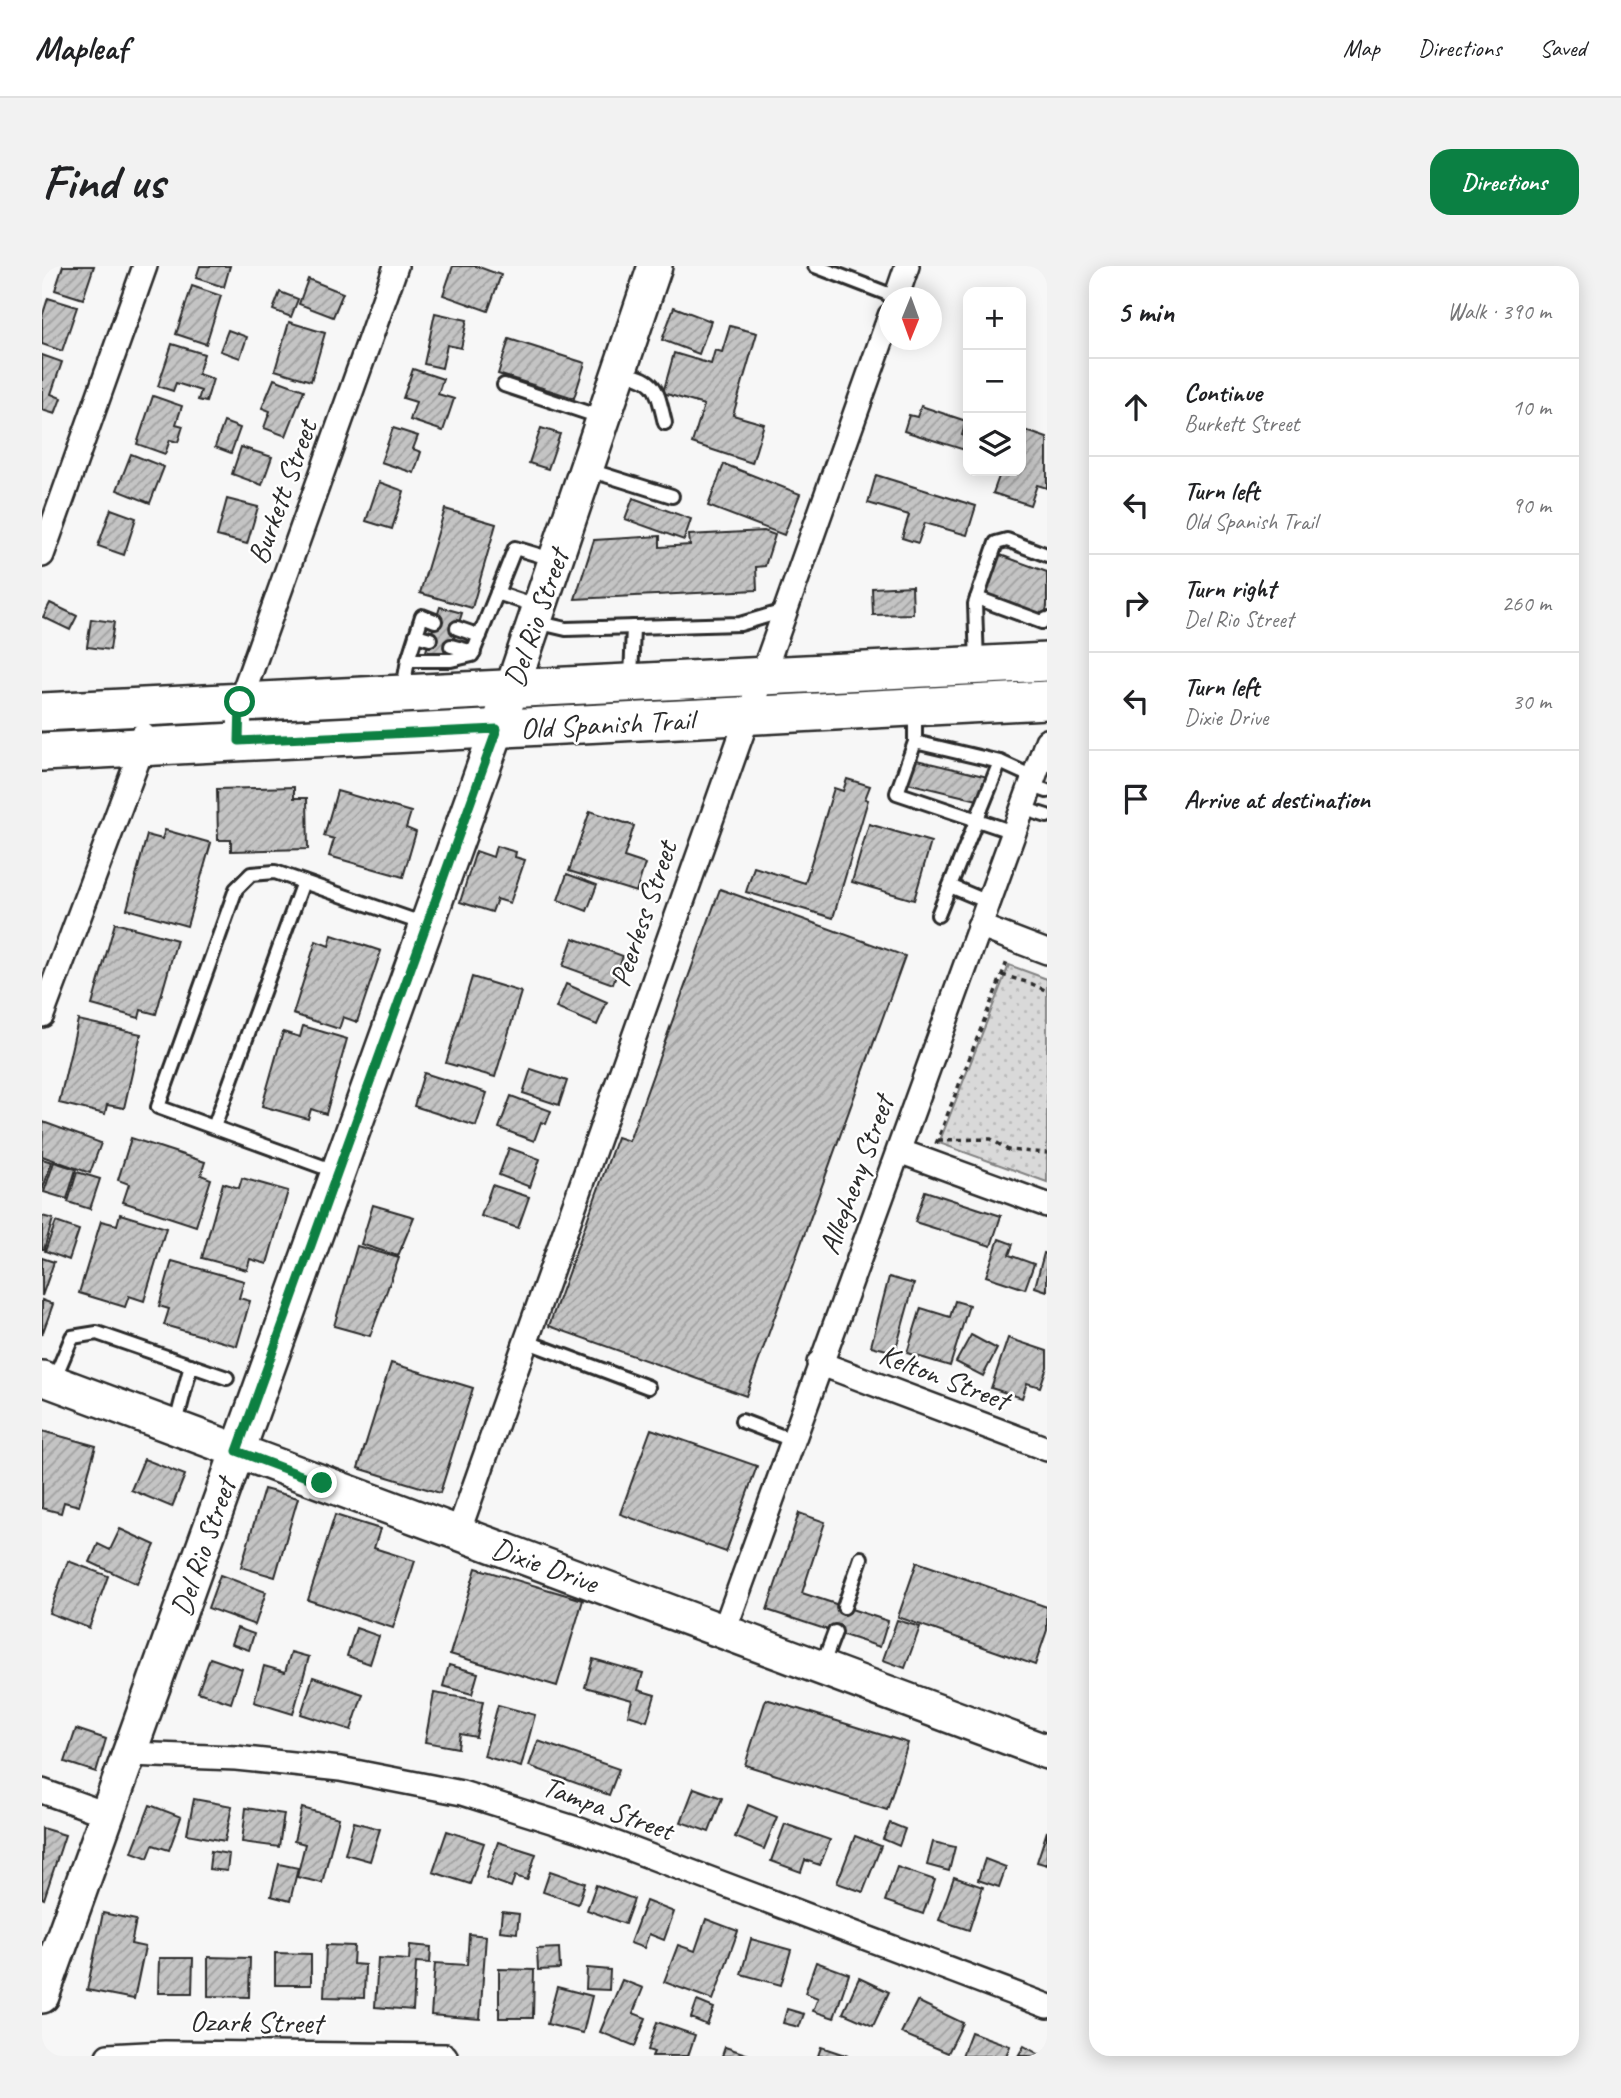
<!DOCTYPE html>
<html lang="en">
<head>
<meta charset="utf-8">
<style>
  :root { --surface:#fff; --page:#f2f2f2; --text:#202124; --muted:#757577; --line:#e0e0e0; --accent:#0b8043 }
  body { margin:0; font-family:Caveat,sans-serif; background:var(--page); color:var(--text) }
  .controls { position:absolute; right:21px; top:21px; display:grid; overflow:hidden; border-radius:14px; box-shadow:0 4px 18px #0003 }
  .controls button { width:63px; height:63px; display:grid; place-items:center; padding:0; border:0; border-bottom:2px solid var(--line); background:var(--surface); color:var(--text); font:35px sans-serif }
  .compass { position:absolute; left:837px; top:21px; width:63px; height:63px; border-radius:50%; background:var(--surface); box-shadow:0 4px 18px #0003; rotate:181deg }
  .stop { position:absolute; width:21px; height:21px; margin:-16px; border:5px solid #0b8043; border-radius:50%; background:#fff }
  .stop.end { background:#0b8043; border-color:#fff; box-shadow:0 2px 7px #0008 }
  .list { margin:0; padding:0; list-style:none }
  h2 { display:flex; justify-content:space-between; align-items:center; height:91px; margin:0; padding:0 28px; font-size:30px }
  h2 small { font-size:23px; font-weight:400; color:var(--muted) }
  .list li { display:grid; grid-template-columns:46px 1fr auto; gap:21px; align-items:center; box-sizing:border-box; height:98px; padding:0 28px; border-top:2px solid var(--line) }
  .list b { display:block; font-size:26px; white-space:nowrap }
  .list p { margin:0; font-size:23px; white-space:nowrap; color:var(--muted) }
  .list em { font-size:23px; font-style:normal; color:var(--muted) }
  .icon { flex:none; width:38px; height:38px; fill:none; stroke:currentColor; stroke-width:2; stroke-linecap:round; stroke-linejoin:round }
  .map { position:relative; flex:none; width:1005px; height:1790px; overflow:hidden; border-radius:21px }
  header { display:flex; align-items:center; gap:42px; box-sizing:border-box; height:98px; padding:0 35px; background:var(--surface); border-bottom:2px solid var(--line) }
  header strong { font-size:33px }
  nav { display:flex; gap:38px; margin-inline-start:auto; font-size:24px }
  .intro { display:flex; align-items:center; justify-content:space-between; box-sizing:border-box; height:168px; padding:0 42px }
  h1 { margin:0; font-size:49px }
  .button { padding:18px 32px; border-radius:21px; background:var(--accent); color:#fff; font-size:24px; font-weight:700 }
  main { display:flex; gap:42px; padding:0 42px }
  aside { flex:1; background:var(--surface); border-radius:21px; box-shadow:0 4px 18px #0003 }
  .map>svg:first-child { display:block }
  .park { fill:url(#park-dots); stroke:#828282; stroke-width:2 }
  .building { fill:url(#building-hatch); stroke:#2b2b2b; stroke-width:2 }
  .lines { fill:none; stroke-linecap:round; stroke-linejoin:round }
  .lane-casing { stroke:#2b2b2b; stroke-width:18 }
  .street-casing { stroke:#2b2b2b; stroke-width:28 }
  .secondary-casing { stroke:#2b2b2b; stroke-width:38 }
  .primary-casing { stroke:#2b2b2b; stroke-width:42 }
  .path { stroke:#2b2b2b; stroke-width:3.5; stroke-dasharray:5 5; stroke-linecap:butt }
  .lane { stroke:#fff; stroke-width:12 }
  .street { stroke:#fff; stroke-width:23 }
  .secondary { stroke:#fff; stroke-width:33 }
  .primary { stroke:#fff; stroke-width:37 }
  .route { stroke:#0b8043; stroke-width:9 }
  .labels { text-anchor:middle; stroke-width:5; stroke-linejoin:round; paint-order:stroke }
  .street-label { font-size:30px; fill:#2b2b2b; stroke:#fff }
</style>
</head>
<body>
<header>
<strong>Mapleaf</strong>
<nav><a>Map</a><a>Directions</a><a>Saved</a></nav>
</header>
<div class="intro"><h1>Find us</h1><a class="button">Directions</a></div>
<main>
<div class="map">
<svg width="1005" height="1790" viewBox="0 0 1005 1790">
  <defs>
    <pattern id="park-dots" width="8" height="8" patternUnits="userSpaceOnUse" patternTransform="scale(1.75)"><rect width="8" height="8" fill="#d9d9d9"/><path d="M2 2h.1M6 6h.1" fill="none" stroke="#bababa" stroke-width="1.8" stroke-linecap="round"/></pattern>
    <pattern id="building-hatch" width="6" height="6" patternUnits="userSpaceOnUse" patternTransform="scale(1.75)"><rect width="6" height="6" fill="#c4c4c4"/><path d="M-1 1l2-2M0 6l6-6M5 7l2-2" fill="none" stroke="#9f9f9f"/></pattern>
  </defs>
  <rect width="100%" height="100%" fill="#f7f7f7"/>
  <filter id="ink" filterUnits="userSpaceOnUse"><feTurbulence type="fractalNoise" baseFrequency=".0143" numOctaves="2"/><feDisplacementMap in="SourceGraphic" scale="14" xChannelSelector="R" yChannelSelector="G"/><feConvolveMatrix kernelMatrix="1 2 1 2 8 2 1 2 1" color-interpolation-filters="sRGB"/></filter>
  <g filter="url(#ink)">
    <!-- park -->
    <path class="park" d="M967,699L1005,713V916L897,877Z"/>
    <!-- building -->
    <g class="building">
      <path d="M21,0H52L41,33L13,24Z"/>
      <path d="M158,0H188L182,21L154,12Z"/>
      <path d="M411,0H434L459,9L446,45L401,29Z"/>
      <path d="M266,13L301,27L291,51L257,38Z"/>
      <path d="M150,20L179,30L164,78L134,68Z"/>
      <path d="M238,26L256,33L249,51L231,44Z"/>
      <path d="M6,32L35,41L20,85L0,78V51Z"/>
      <path d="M632,41L669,55L657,88L620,74Z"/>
      <path d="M393,47L425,54L419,82L405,79L400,102L382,98Z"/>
      <path d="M247,56L283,67L269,115L233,104Z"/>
      <path d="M688,60L715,67L691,149L722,158L710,197L650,177L662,139L621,127L632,87L669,98L673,84L680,86Z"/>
      <path d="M186,64L205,71L198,92L178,85Z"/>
      <path d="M467,73L543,97L532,132L456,108Z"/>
      <path d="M130,78L162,88L156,108L171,113L164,136L156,134L159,125L134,117L131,125L116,120Z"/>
      <path d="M0,89L20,96L9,128L19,132L13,148L0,144Z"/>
      <path d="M371,103L401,113L396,128L412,133L401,165L368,154L374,136L361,132Z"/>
      <path d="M232,113L262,124L244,170L222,162L228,145L220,142Z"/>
      <path d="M111,130L140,140L134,158L141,160L136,176L128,174L123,188L95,178Z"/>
      <path d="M879,140L924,155L920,169L926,171V185L862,165L867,149L875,151Z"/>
      <path d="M182,156L198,162L189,187L173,181Z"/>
      <path d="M351,162L376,170L371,183L379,186L372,207L339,196Z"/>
      <path d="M499,162L518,168L506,203L487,197Z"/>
      <path d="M979,163L1005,172V222L995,219L988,239L951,227L959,205H979Z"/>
      <path d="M199,181L230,191L220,219L190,208Z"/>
      <path d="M89,188L122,201L108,237L75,224Z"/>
      <path d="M682,198L758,228L742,269L666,240Z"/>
      <path d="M834,209L934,240L925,269L883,257L876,277L860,272L867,249L826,237Z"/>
      <path d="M337,216L362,225L350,263L324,255Z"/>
      <path d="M591,232L649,253L642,274L583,253Z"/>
      <path d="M185,233L216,241L205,278L175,270Z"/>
      <path d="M69,243L94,252L82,289L56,280Z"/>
      <path d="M403,243L454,258L430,342L378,327Z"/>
      <path d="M722,265L733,269L723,300L714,301L715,324L533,333L552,274L618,270V281L648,279L647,269Z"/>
      <path d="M953,287L1005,306V341L1002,350L938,326Z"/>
      <path d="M870,320L871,348L831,349L830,322Z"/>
      <path d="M8,337L35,350L28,364L1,351Z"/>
      <path d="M398,341L420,347L406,392L384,385Z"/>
      <path d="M49,353L72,356L68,384L45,381Z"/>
      <path d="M862,491L950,512L944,536L857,515Z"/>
      <path d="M805,513L828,520L823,533L826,534L791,652L704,626L712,601L763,617L792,522L801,525Z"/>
      <path d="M252,521V532H265L266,583L189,585V574H176L175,523Z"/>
      <path d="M295,525L369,546L364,562L374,566L361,611L287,590L292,573L282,570Z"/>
      <path d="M548,545L592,560L582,591L603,598L594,626L527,605Z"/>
      <path d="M827,558L889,576L872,634L810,616Z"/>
      <path d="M123,564L169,577L145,660L85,643L105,569L120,573Z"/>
      <path d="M454,580L474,586L473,591L483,594L468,637L455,633L450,646L418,636L434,585L451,591Z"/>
      <path d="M525,608L555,619L545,645L516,634Z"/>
      <path d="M678,623L863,690L704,1130L507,1060L575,871L587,875Z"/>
      <path d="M73,657L135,674L114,748L99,744L97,752L50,739Z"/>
      <path d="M290,669L339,685L315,756L301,751L297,763L251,748L274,675L287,680Z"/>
      <path d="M531,672L581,690L571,718L521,700Z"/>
      <path d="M430,711L479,726L453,811L404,797Z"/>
      <path d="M524,718L565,736L555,759L514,742Z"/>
      <path d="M36,754L99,768L82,842L65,839L63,848L17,837Z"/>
      <path d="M261,760L305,773L284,848L269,843L266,853L220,840L241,766L258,771Z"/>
      <path d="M489,803L525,815L517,839L481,827Z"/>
      <path d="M382,807L445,827L434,860L372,840Z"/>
      <path d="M469,830L509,845L504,858L499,856L492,875L457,862Z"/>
      <path d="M1,856L59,877L48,907L0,890Z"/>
      <path d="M89,872L163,896L159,909L169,913L154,960L81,936L87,918L76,914Z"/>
      <path d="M467,882L498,893L488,921L457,909Z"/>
      <path d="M0,893L10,896L0,925Z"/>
      <path d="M12,896L34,903L25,933L2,926Z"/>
      <path d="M35,906L58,913L48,943L26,936Z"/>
      <path d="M200,912L246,925L225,998L208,993L205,1004L160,992L181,917L197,922Z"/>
      <path d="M450,919L487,931L476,962L439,950Z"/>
      <path d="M883,925L959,950L949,980L873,956Z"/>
      <path d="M331,939L372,951L356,990L319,978Z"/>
      <path d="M78,948L124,962L102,1035L87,1030L83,1041L37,1027L59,955L75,959Z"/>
      <path d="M0,950L11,953L2,983H0Z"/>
      <path d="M14,956L37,964L27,994L3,985Z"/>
      <path d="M957,973L971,978L967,989L992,998L983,1023L944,1010Z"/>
      <path d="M315,980L357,992L328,1070L292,1060Z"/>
      <path d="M1002,987L1005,988V1025L993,1021Z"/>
      <path d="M0,992L12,996L0,1030Z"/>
      <path d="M130,995L202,1015L197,1032L208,1035L195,1080L122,1059L127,1043L117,1040Z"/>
      <path d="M847,1011L872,1018L853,1086L829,1080Z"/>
      <path d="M0,1034L11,1038L0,1069Z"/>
      <path d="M913,1035L927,1039L908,1100L865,1087L879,1042L908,1051Z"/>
      <path d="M929,1069L955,1083L941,1110L914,1096Z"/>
      <path d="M966,1072L1005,1085V1101L998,1121L985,1117L980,1132L949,1122Z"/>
      <path d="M349,1097L431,1122L398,1227L316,1202Z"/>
      <path d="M609,1163L715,1200L684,1286L578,1248Z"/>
      <path d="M0,1165L54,1180L37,1240L22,1236L19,1247L0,1242Z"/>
      <path d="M102,1193L143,1209L130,1241L89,1224Z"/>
      <path d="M222,1223L256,1232L233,1311L199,1301Z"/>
      <path d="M757,1247L783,1256L760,1327L846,1355L838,1381L725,1344Z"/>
      <path d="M293,1249L338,1263L332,1282L373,1295L351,1362L266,1334Z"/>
      <path d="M78,1263L113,1279L95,1318L48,1296L56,1278L68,1284Z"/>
      <path d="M26,1295L66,1310L47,1362L7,1347Z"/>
      <path d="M875,1296L1005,1341V1364L993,1399L856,1351Z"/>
      <path d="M434,1302L541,1334L515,1420L408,1388Z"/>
      <path d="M178,1309L224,1326L213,1359L166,1342Z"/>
      <path d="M855,1354L878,1361L863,1402L841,1394Z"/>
      <path d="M195,1362L212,1368L207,1384L189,1378Z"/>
      <path d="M314,1362L337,1370L328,1398L305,1390Z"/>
      <path d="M249,1386L267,1391L251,1448L212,1436L222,1400L243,1406Z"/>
      <path d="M168,1392L200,1403L189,1437L156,1426Z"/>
      <path d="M551,1393L601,1407L596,1424L613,1429L605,1455L586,1449L590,1434L543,1421Z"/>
      <path d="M407,1399L436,1407L430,1428L401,1420Z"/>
      <path d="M271,1411L321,1428L309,1464L259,1448Z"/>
      <path d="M392,1427L441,1435L434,1471L418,1468L416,1482L383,1476Z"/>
      <path d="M724,1433L866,1477L845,1544L703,1499Z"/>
      <path d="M456,1439L493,1449L479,1501L442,1490Z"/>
      <path d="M34,1463L64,1473L54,1506L23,1496Z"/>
      <path d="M496,1475L577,1503L567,1529L487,1500Z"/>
      <path d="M652,1522L680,1532L667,1566L639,1556Z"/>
      <path d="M152,1533L190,1540L183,1575L145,1568Z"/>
      <path d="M108,1539L139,1551L127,1584L111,1579L106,1592L90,1586Z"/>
      <path d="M706,1539L735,1551L722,1583L693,1571Z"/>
      <path d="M204,1542L242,1548L237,1581L200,1576Z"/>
      <path d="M260,1542L297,1552L280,1617L255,1611L263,1578L252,1575Z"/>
      <path d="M312,1556L338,1563L328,1595L303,1588Z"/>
      <path d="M848,1557L863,1563L857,1580L841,1573Z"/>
      <path d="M743,1558L788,1574L778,1599L763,1594L759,1606L729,1595Z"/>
      <path d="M0,1562L23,1569L2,1633L0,1632Z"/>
      <path d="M405,1565L442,1577L428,1618L391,1606Z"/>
      <path d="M1005,1565V1599L995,1596Z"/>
      <path d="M813,1570L839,1580L821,1626L795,1617Z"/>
      <path d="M456,1576L494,1588L485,1614L473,1610L469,1621L444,1612Z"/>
      <path d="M891,1576L913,1581L907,1605L885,1599Z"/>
      <path d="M169,1585L187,1588L185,1605L167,1603Z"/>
      <path d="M943,1593L964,1601L957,1621L936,1614Z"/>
      <path d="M237,1598L256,1602L248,1635L229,1630Z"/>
      <path d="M855,1601L893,1614L881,1648L843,1635Z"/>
      <path d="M508,1605L543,1617L536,1638L501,1626Z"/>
      <path d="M912,1611L941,1621L927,1664L897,1654Z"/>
      <path d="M554,1619L592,1633L583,1658L545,1644Z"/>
      <path d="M604,1635L632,1646L622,1674L607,1668L602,1682L588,1677Z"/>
      <path d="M460,1646L477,1648L475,1667L458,1665Z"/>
      <path d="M61,1647L94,1654L89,1678L103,1681L92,1733L45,1724Z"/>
      <path d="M664,1653L696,1665L671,1734L622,1716L636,1679L653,1685Z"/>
      <path d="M427,1668L444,1670L438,1753L389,1749L393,1697L425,1699Z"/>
      <path d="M709,1673L749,1684L739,1719L699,1708Z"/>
      <path d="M284,1679L312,1680L311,1698L323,1699L322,1732L282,1731Z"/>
      <path d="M368,1679L389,1681L388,1697L374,1696L371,1744L333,1741L336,1692L367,1694Z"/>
      <path d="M517,1682L518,1703L496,1704L495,1683Z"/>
      <path d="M233,1687L269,1688V1719H233Z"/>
      <path d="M166,1691L208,1692L207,1731L166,1730Z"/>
      <path d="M117,1692H151L150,1727H116Z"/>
      <path d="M774,1696L807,1708L792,1752L771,1745L776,1732L763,1727Z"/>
      <path d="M545,1702L568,1704L567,1724L544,1723Z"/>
      <path d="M457,1703L492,1704L491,1752H457Z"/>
      <path d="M817,1712L847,1726L831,1760L801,1747Z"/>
      <path d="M580,1714L601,1722L591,1747L604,1752L593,1780L558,1766Z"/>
      <path d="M515,1721L550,1730L541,1767L505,1758Z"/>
      <path d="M655,1735L672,1742L665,1759L649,1752Z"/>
      <path d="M875,1735L921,1757L906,1787L859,1767Z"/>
      <path d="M745,1743L762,1748L757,1761L741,1757Z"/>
      <path d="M615,1756L653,1769L646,1790H610L612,1786L606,1784Z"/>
      <path d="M929,1766L968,1780L964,1790H920Z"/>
      <path d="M982,1780L1000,1790H976Z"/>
      <path d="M683,1781L710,1790H680Z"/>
      <path d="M779,1781L806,1790H776Z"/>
    </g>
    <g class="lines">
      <defs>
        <g id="lane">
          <path d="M773,0L854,31"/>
          <path d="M577,106C616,114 614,121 623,157"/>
          <path d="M462,119L561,152"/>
          <path d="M544,203L630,230"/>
          <path d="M455,327L473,282L513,294"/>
          <path d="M935,332L1000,356L1005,353"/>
          <path d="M494,356L524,363L698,358L742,345"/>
          <path d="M415,362L438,370"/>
          <path d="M374,369L388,373"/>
          <path d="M409,380L432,386"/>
          <path d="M366,394L380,350L393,355"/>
          <path d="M935,398L933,338L954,277L965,274L1005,289"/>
          <path d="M589,413L591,361"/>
          <path d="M361,423L366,394H409L430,389L455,327L497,341"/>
          <path d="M873,443V476L855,527L971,566"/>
          <path d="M873,476L958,496L991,511"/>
          <path d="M988,519L1005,525"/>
          <path d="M980,542L1005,550"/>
          <path d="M908,620L946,636"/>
          <path d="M896,649L958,496"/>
          <path d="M172,861L261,616"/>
          <path d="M295,906L116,841L194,623L209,608L233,606L385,659"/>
          <path d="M483,1075L606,1121"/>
          <path d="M11,1116L30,1071L55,1067L185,1112"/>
          <path d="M700,1155L750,1174"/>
          <path d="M133,1161L149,1099"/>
          <path d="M802,1341L819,1292"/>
          <path d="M780,1400L793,1366"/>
        </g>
        <g id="street">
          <path d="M854,32L865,0"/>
          <path d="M0,289L103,0"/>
          <path d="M197,475L198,436L354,0"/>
          <path d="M937,660L1005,686"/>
          <path d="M0,749L101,480V469"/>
          <path d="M857,885L1005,939"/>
          <path d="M777,1097L1005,1183"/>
          <path d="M416,1267L848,50"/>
          <path d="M682,1365L1005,475"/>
          <path d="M87,1488L194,1492L298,1503L420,1527L538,1564L1005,1740"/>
          <path d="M0,1525L64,1548"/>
          <path d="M66,1790L123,1787L403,1790"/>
        </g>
        <g id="secondary">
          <path d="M0,1112L1005,1486"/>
          <path d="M0,1730L470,422L613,0"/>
        </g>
        <g id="primary">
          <path d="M0,446L1005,396"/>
          <path d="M0,486L1005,434"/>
        </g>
      </defs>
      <!-- lane casing -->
      <use href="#lane" class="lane-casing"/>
      <!-- street casing -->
      <use href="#street" class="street-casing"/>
      <!-- secondary casing -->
      <use href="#secondary" class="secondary-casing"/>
      <!-- primary casing -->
      <use href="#primary" class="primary-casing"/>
      <!-- path -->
      <g class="path">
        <path d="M960,709L988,717L1005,725"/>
        <path d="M896,874L949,873L966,884L1005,887"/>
        <path d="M894,878L966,693"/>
      </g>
      <!-- lane -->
      <use href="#lane" class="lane"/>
      <!-- street -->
      <use href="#street" class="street"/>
      <!-- secondary -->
      <use href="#secondary" class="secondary"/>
      <!-- primary -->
      <use href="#primary" class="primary"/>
    </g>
  </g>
  <g class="lines" filter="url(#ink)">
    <!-- route -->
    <path class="route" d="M198,436L197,475L455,463L195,1185L280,1217"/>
  </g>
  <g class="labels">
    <!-- street labels -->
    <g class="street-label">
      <text transform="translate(240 226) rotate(-70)" y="10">Burkett Street</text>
      <text transform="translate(494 352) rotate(-71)" y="10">Del Rio Street</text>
      <text transform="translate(565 458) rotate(-3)" y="10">Old Spanish Trail</text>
      <text transform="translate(601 648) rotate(-71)" y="10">Peerless Street</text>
      <text transform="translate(814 909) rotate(-70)" y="10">Allegheny Street</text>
      <text transform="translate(902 1111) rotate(21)" y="10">Kelton Street</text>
      <text transform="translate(161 1281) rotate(-71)" y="10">Del Rio Street</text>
      <text transform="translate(503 1299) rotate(20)" y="10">Dixie Drive</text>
      <text transform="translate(566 1542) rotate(20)" y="10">Tampa Street</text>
      <text transform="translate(214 1756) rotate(1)" y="10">Ozark Street</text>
    </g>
  </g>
</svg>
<div class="controls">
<button>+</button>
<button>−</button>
<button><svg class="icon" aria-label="layers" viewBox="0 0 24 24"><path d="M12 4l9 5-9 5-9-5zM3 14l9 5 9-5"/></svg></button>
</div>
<svg class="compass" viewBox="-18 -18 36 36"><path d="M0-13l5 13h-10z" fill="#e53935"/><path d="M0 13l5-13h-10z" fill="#757577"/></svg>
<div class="stop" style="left:198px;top:436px"></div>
<div class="stop end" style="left:280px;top:1217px"></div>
</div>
<aside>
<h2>5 min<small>Walk · 390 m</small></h2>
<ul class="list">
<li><svg class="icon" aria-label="ahead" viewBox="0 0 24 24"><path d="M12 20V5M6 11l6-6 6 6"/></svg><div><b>Continue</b><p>Burkett Street</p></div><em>10 m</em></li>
<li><svg class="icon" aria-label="left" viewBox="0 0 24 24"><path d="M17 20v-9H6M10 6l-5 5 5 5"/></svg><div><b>Turn left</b><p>Old Spanish Trail</p></div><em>90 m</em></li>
<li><svg class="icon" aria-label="right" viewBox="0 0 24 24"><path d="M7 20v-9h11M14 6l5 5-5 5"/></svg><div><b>Turn right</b><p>Del Rio Street</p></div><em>260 m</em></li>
<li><svg class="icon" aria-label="left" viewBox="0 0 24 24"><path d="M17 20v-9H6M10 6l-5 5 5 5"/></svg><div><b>Turn left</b><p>Dixie Drive</p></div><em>30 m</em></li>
<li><svg class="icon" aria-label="arrive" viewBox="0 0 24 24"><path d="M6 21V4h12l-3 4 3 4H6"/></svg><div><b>Arrive at destination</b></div></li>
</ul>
</aside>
</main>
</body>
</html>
